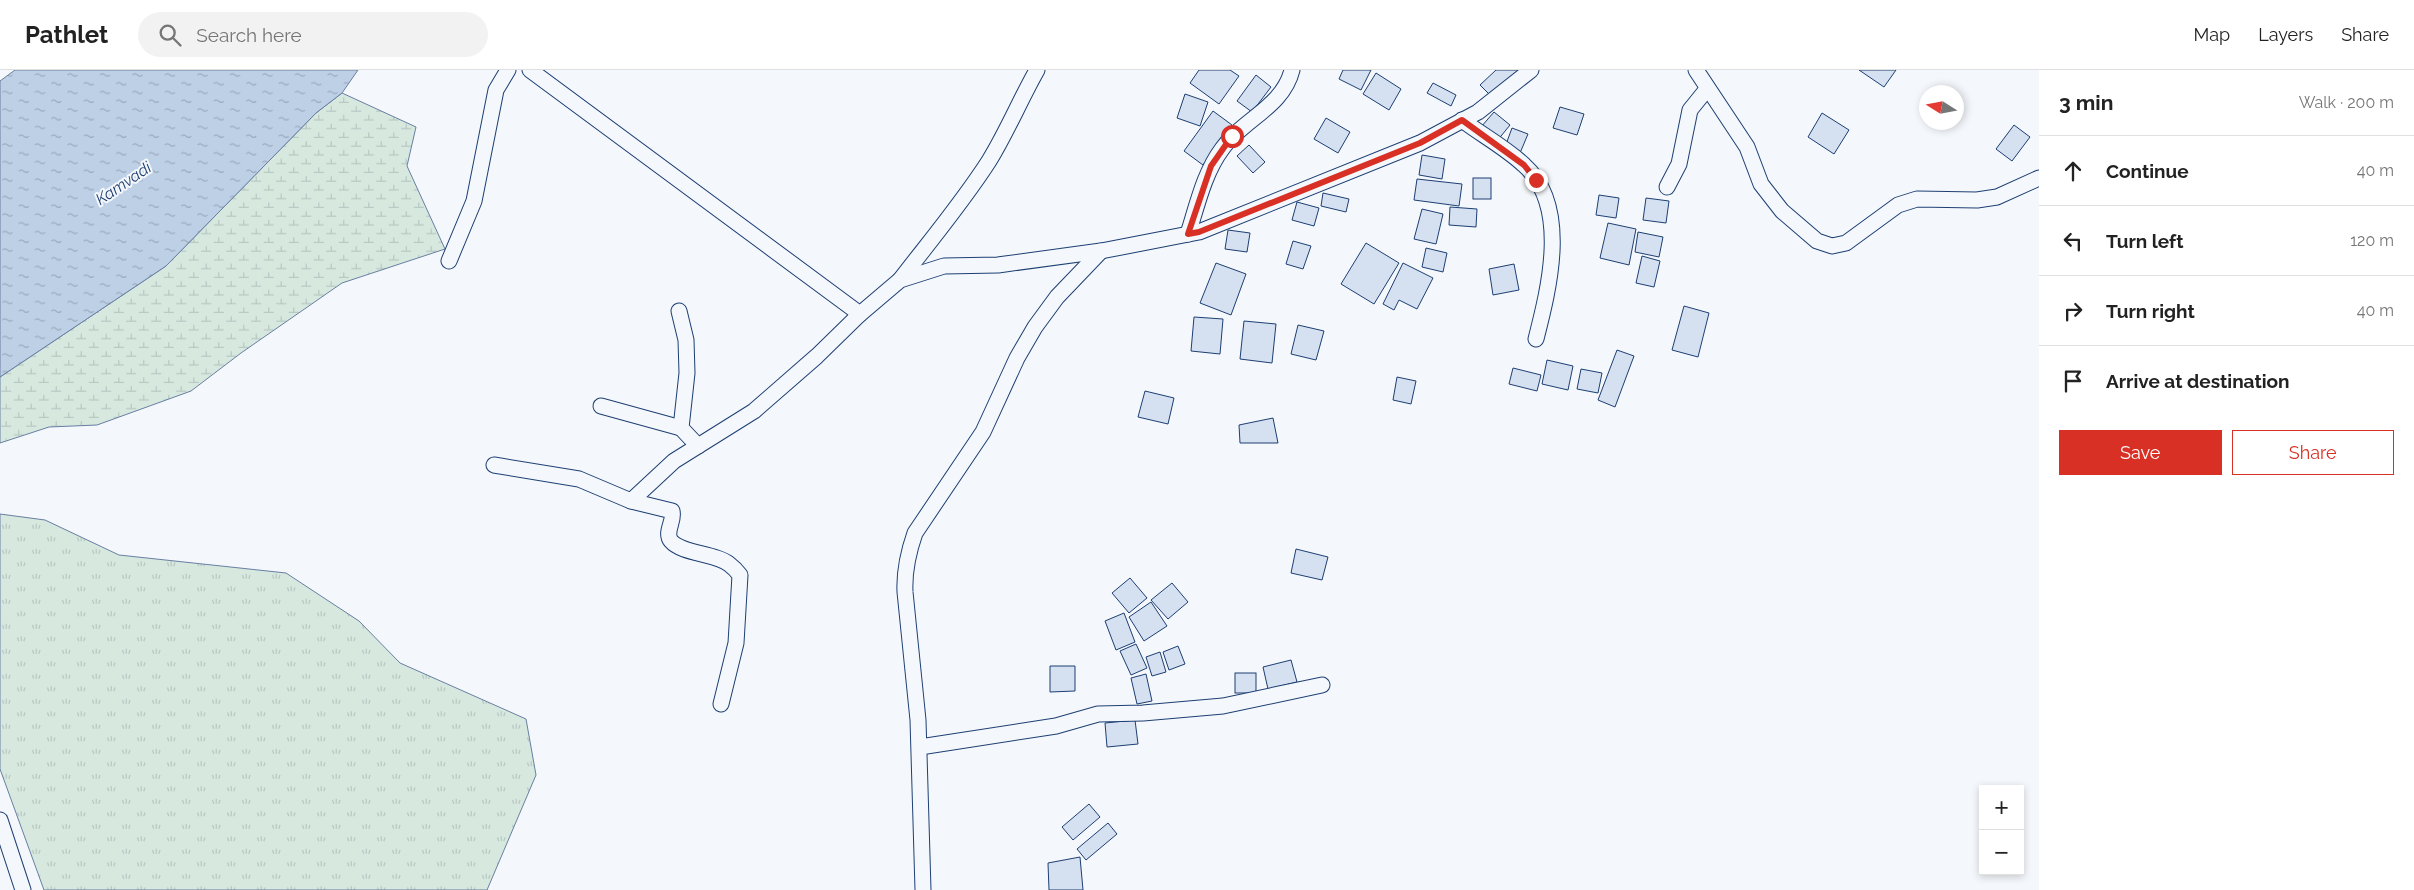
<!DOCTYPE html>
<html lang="en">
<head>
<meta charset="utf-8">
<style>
  :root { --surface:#fff; --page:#f2f2f2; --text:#222; --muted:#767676; --line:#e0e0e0; --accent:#d93025 }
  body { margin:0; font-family:Raleway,sans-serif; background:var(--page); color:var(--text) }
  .controls { position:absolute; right:15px; bottom:15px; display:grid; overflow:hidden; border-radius:0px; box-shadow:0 2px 8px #0003 }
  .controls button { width:45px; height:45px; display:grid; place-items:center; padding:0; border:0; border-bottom:1px solid var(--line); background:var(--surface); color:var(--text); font:25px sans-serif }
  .compass { position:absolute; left:1919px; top:15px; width:45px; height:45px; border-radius:50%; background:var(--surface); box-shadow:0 2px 8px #0003; rotate:281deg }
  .stop { position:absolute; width:15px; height:15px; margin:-11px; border:4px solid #d93025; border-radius:50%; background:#fff }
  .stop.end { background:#d93025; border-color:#fff; box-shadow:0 1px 5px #0008 }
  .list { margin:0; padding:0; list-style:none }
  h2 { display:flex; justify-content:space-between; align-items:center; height:65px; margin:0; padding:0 20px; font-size:21px }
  h2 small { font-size:16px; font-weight:400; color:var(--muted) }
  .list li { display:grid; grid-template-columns:32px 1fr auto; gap:15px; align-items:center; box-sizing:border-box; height:70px; padding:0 20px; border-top:1px solid var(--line) }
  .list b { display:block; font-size:19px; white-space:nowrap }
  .list em { font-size:16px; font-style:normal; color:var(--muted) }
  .actions { display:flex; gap:10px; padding:15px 20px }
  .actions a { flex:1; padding:11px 0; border:1px solid var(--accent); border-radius:0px; text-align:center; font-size:18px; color:var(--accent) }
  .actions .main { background:var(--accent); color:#fff }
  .icon { flex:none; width:28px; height:28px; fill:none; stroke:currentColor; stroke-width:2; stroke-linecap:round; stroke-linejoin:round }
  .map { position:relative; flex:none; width:2039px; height:820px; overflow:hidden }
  header { display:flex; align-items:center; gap:30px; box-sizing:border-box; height:70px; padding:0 25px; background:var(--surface); border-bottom:1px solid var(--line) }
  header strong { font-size:24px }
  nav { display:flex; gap:28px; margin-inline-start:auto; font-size:18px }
  .search { width:350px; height:45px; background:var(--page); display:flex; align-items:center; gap:12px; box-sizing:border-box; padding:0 18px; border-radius:28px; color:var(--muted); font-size:19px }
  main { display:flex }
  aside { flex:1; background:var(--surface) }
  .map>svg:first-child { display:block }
  .grass { fill:url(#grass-tufts); stroke:#687fa3 }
  .wetland { fill:url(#wetland-marsh); stroke:#687fa3 }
  .water { fill:url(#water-ripples); stroke:#687fa3 }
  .building { fill:#d5e0f0; stroke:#1d3f73 }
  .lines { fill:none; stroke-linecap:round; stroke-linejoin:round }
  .minor-casing { stroke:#1d3f73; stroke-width:17 }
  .minor { stroke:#f4f7fb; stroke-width:15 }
  .route { stroke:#d93025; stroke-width:6 }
  .labels { text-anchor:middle; stroke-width:4; stroke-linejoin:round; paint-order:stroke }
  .water-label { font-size:16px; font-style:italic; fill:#1d3f73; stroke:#f4f7fb }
</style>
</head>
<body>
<header>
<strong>Pathlet</strong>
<div class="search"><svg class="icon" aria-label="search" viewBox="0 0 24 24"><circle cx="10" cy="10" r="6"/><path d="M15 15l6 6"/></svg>Search here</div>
<nav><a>Map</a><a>Layers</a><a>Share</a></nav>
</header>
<main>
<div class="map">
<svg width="2039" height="820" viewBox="0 0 2039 820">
  <defs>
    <pattern id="grass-tufts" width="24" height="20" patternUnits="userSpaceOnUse" patternTransform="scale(1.25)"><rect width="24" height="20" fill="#d7e8df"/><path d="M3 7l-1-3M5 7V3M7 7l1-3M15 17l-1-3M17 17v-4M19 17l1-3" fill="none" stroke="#b8c8c3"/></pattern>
    <pattern id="wetland-marsh" width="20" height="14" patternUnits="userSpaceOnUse" patternTransform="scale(1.25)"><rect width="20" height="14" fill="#d7e8df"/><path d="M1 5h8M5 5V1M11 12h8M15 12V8" fill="none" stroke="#b8c8c3"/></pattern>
    <pattern id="water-ripples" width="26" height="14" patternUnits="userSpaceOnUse" patternTransform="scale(1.25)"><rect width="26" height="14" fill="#bed0e5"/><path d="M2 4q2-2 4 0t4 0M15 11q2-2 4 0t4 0" fill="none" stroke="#9aaabe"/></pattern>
  </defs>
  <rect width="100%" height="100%" fill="#f4f7fb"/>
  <!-- grass -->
  <path class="grass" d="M0,444L45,450L119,485L286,503L359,551L400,593L526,649L536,705L487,820H44L0,699Z"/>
  <!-- wetland -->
  <path class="wetland" d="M342,23L416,57L407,96L445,179L342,213L241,283L191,321L97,355L49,357L0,373V307L166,196L316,43Z"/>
  <!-- water -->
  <path class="water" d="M15,0H358L342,23L316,43L166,196L0,307V11Z"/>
  <!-- building -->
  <g class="building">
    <path d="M1199,0H1230L1239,6L1219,34L1190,13Z"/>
    <path d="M1343,0H1371L1361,20L1339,9Z"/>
    <path d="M1496,0H1518L1491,26L1480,15Z"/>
    <path d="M1859,0H1896L1884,17Z"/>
    <path d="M1376,3L1401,19L1389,40L1363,24Z"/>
    <path d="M1256,5L1271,17L1252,42L1237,31Z"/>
    <path d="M1433,13L1456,25L1451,36L1427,23Z"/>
    <path d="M1185,24L1208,32L1200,56L1177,48Z"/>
    <path d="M1560,37L1584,44L1577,65L1553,58Z"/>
    <path d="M1213,41L1232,55L1203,95L1184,81Z"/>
    <path d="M1494,42L1510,55L1497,71L1481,57Z"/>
    <path d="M1822,43L1849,60L1834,84L1808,67Z"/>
    <path d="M1326,48L1350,62L1338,83L1314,69Z"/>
    <path d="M2014,55L2030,67L2012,91L1996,79Z"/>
    <path d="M1512,58L1528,64L1520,83L1505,77Z"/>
    <path d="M1249,75L1265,92L1253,103L1237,86Z"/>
    <path d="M1422,85L1445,89L1442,109L1419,105Z"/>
    <rect x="1473" y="108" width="18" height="21"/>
    <path d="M1417,109L1462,114L1459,136L1414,130Z"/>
    <path d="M1323,123L1349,129L1346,142L1321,136Z"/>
    <path d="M1599,125L1619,128L1616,148L1596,145Z"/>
    <path d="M1646,128L1669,131L1666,153L1643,150Z"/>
    <path d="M1297,132L1319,138L1314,156L1292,150Z"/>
    <path d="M1450,137L1477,139L1476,157L1449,155Z"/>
    <path d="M1422,139L1443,144L1436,174L1414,169Z"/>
    <path d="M1608,153L1636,159L1629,195L1600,188Z"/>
    <path d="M1228,160L1250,163L1247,182L1225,179Z"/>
    <path d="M1638,162L1663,167L1659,187L1635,182Z"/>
    <path d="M1293,171L1311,176L1303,199L1286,194Z"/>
    <path d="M1366,173L1399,193L1374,234L1341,214Z"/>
    <path d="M1426,178L1447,183L1443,202L1422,197Z"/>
    <path d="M1642,186L1660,191L1654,217L1636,213Z"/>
    <path d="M1216,193L1246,204L1231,245L1200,233Z"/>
    <path d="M1403,193L1433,208L1417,239L1399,230L1394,240L1383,234Z"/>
    <path d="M1514,194L1519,220L1493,225L1489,199Z"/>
    <path d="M1684,236L1709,243L1698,287L1672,280Z"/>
    <path d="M1194,247L1223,249L1220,284L1191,281Z"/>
    <path d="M1244,251L1276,254L1272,293L1240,289Z"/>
    <path d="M1298,255L1324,261L1316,290L1291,284Z"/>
    <path d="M1617,280L1634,286L1615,337L1598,330Z"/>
    <path d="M1547,290L1573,296L1568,320L1542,314Z"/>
    <path d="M1513,298L1541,305L1537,321L1509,314Z"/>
    <path d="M1581,299L1602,303L1598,323L1577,319Z"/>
    <path d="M1397,307L1416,311L1411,334L1393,330Z"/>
    <path d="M1145,321L1174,328L1168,354L1138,347Z"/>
    <path d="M1273,348L1278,373H1240L1239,355Z"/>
    <path d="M1296,479L1328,487L1322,510L1291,503Z"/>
    <path d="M1130,508L1147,528L1129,543L1112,523Z"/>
    <path d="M1172,513L1188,532L1168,549L1151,530Z"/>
    <path d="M1151,532L1167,556L1144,571L1129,547Z"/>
    <path d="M1124,543L1135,572L1116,580L1105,551Z"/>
    <path d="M1136,574L1147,598L1131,605L1120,581Z"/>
    <path d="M1178,576L1185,594L1169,600L1163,582Z"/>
    <path d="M1160,582L1166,602L1152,606L1146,587Z"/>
    <path d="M1291,590L1297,612L1268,619L1263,597Z"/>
    <path d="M1050,596H1075V621L1050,622Z"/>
    <rect x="1235" y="603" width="21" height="20"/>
    <path d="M1146,604L1152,631L1137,634L1131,608Z"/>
    <path d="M1135,650L1138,674L1107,677L1105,653Z"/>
    <path d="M1089,734L1100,747L1073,770L1062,757Z"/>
    <path d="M1108,753L1117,764L1086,790L1077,779Z"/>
    <path d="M1080,787L1083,820H1049L1048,793Z"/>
  </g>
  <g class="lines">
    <defs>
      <g id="minor">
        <path d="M530,0L860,244L900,210L944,196L998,195L1101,181L1199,162L1420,73L1478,42L1531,0"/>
        <path d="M1696,0L1747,77L1761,114L1782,141L1817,171L1832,176L1846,173L1898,135L1917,129L1977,130L1997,127L2039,108"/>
        <path d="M1462,50C1482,65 1506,78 1524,95C1570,136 1549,218 1536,269"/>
        <path d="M1667,117L1679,94L1690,40L1707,19"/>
        <path d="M1188,164C1197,136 1204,103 1222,79C1242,50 1283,37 1292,0"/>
        <path d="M449,191L474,131L496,20L508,0"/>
        <path d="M900,210C930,171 962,133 989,91C1007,62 1020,30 1037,0"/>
        <path d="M679,241L686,270L687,303L681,358L698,376"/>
        <path d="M601,336L681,358"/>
        <path d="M494,395L579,409L631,431L672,441C675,451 664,462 671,471C682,484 715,483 729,494C733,497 737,501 740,505L736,573L721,634"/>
        <path d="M631,431L674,391L754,341L817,286L860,244"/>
        <path d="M920,677L1056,656L1098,644L1143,643L1223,636L1322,615"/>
        <path d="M0,750L23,820"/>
        <path d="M923,820L918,650L905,522C904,501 908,483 915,463L983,362L1017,288L1035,257L1057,227L1101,181"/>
      </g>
    </defs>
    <!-- minor casing -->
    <use href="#minor" class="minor-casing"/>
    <!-- minor -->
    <use href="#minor" class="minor"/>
  </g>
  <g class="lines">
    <!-- route -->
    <path class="route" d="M1232,66L1211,96L1188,164L1199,162L1420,73L1462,50L1524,95L1536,110"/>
  </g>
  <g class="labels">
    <!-- water labels -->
    <g class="water-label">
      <text transform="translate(123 113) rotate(-34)" y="6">Kamvadi</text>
    </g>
  </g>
</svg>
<div class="controls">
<button>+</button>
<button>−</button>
</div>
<svg class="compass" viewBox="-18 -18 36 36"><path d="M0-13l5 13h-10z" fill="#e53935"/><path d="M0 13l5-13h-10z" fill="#767676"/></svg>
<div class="stop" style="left:1232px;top:66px"></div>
<div class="stop end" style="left:1536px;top:110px"></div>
</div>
<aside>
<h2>3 min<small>Walk · 200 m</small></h2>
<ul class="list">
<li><svg class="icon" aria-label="ahead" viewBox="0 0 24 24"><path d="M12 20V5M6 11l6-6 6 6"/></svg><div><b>Continue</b></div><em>40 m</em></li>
<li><svg class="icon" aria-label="left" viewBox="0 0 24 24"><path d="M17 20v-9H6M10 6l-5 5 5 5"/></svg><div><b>Turn left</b></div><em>120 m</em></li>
<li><svg class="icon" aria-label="right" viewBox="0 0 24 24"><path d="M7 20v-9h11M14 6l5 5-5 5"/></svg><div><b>Turn right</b></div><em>40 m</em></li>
<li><svg class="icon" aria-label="arrive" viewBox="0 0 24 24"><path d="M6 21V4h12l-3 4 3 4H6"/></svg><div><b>Arrive at destination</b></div></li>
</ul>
<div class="actions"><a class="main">Save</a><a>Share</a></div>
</aside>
</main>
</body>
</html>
